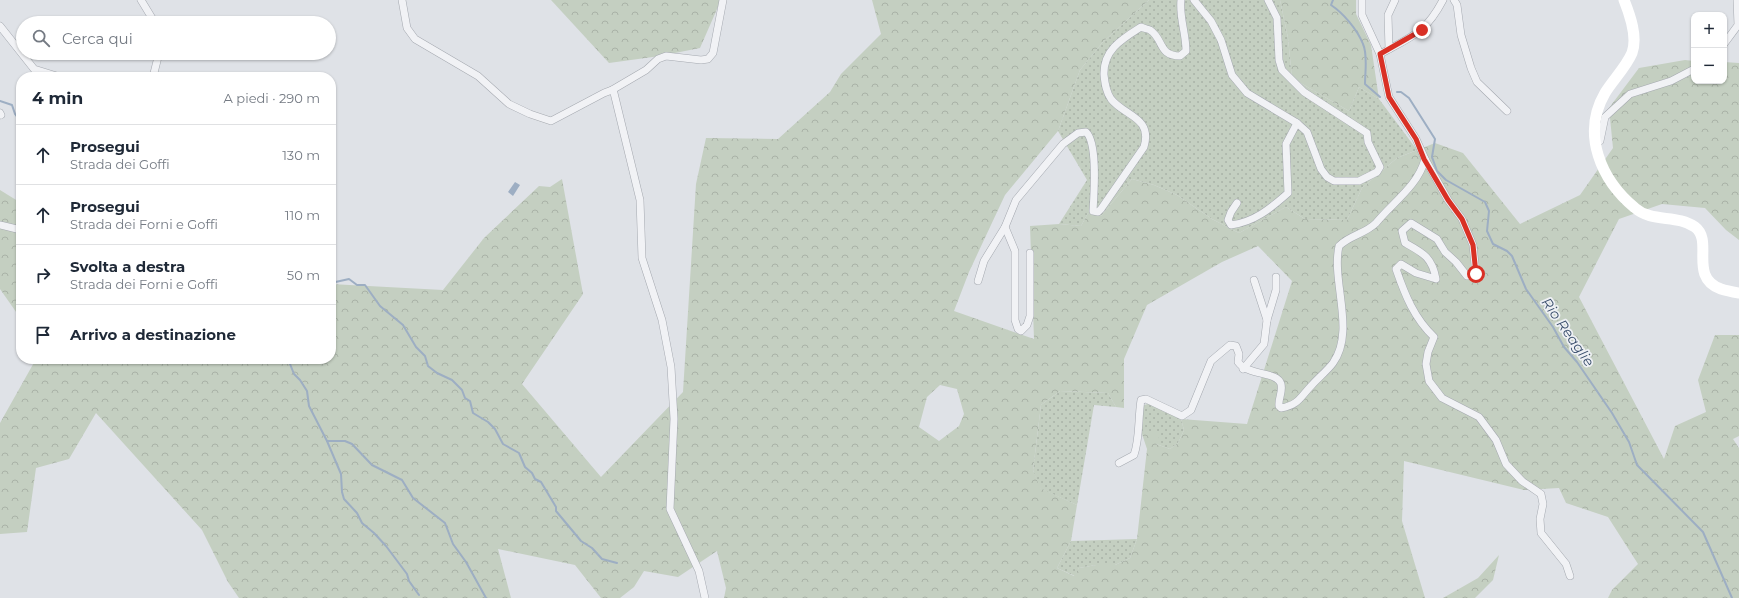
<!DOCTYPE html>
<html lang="it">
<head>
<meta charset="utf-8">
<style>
  :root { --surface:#fff; --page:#f6f6f7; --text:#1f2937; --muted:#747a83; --line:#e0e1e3 }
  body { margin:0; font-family:Montserrat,sans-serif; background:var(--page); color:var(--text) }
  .controls { position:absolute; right:12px; top:12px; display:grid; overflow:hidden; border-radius:8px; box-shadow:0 1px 3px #0004 }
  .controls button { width:36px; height:36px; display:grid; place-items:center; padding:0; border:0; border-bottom:1px solid var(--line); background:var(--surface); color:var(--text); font:20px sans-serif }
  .stop { position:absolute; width:12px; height:12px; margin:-9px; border:3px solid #d93025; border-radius:50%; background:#fff }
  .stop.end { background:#d93025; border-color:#fff; box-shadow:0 1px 4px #0008 }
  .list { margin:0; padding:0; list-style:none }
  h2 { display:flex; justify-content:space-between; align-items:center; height:52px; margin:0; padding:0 16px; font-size:17px }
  h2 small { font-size:13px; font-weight:400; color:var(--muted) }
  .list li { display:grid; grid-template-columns:26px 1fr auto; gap:12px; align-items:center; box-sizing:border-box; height:60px; padding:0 16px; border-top:1px solid var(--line) }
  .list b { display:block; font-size:15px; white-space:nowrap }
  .list p { margin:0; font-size:13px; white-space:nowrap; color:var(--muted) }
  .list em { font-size:13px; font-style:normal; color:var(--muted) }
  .icon { flex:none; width:22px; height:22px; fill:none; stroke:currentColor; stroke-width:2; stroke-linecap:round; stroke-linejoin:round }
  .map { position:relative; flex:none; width:1739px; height:598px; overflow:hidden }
  .search { position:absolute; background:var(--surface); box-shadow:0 1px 3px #0004; left:16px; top:16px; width:320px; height:44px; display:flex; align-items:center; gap:10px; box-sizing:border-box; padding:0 14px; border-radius:22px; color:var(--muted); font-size:15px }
  .panel { position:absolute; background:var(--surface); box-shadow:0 1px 3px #0004; left:16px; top:72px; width:320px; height:292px; border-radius:16px }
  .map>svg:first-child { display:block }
  .grass { fill:url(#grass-dots) }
  .forest { fill:url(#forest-crowns); fill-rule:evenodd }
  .water { fill:#9daec3 }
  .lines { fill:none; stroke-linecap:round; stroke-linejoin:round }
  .stream { stroke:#9daec3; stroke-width:2 }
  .street-casing { stroke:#a5a9b0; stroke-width:8 }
  .street { stroke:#f1f2f5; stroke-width:7 }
  .secondary { stroke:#fff; stroke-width:11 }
  .route { stroke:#d93025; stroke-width:5 }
  .labels { text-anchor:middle; stroke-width:3.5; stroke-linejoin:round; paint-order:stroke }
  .water-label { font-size:14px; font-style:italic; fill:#384d6b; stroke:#eef0f4 }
</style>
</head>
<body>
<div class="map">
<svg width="1739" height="598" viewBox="0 0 1739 598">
  <defs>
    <pattern id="grass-dots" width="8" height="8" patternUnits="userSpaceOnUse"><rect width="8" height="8" fill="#c4cfc1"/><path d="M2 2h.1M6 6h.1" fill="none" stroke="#a9b2a7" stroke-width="1.8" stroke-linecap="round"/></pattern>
    <pattern id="forest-crowns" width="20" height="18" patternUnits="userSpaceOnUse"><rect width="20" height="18" fill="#c4cfc1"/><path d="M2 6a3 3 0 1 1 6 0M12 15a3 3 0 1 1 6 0" fill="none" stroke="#a9b2a7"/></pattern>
  </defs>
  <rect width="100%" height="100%" fill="#dfe2e7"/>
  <!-- grass -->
  <g class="grass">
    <path d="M1149,0H1280L1288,38L1292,78L1349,111L1359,87L1379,99L1417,150L1397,158L1362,188L1347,220L1305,219L1286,207L1239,233L1212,219L1177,195L1154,185L1132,179L1101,216L1088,213L1081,226L1059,224L1087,180L1058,131L1080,70L1102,43Z"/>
    <path d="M1060,391L1108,393L1116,407L1094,405L1077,505L1039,488L1033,470L1041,405Z"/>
    <path d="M1150,403L1181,419L1184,430L1178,443L1170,449L1156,444L1141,431L1142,406Z"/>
    <path d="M1137,539L1130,558L1115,565H1096L1079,568L1075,576L1057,568L1071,541Z"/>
  </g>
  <!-- forest -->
  <g class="forest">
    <path d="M551,0H721L700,48L660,56L609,63Z"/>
    <path d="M872,0H1149L1102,43L1080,70L1058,131L1005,195L969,272L954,311L1034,339L1030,226L1059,224L1081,226L1088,213L1101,216L1132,179L1154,185L1177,195L1212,219L1239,233L1286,207L1305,219L1347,220L1362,188L1397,158L1435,143L1463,153L1520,224L1580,195L1613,148L1609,108L1639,68L1685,60L1694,61V81H1724V62L1739,63V240L1726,230L1705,208L1662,204L1619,219L1579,297L1664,459L1675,426L1706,412L1698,380L1715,335H1739V436L1733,439L1739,448V598H1608L1612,590L1638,564L1608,517L1566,503L1559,488L1524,490L1404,461L1402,521L1425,598H724L726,588L717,551L678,577L644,571L634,587L620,598H601L575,565L498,549L511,598H239L228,582L202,530L96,413L69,459L36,468L27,532L0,534V423L36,359H331V284L443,290L484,238L539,186L550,187L562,179L583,294L522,384L601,477L683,392L696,184L706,138L778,139L830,92L841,74L881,34ZM1258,246L1292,281L1247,424L1181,419L1184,430L1178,443L1170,449L1156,444L1159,439L1158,431H1141L1147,449L1137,539L1130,558L1115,565H1096L1079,568L1074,576L1057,568L1071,541L1077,505L1040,488L1033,470L1041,405L1060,391L1108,393L1116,407L1124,408V359L1147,305L1222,262ZM940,385L957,389L964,414L959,426L939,441L919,427L927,397Z"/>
    <path d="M1280,0H1356V14L1371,45L1379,99L1359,87L1349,111L1292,78L1288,38Z"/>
    <path d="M0,190L21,203V319L0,289Z"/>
    <path d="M1499,555L1493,580L1475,598H1443L1478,578Z"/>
  </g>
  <!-- water -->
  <path class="water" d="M515,182L520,185L513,196L508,192Z"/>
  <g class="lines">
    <!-- stream -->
    <g class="stream">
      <path d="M1333,0L1331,5C1343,13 1357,29 1363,44C1368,55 1365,72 1365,84L1380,97"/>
      <path d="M1397,92H1401L1409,98L1435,139L1432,157L1437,171L1446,180L1485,202L1489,211L1487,231L1493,244L1507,251L1512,256L1526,289L1553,327L1564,347L1577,362L1612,413L1629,442L1637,465L1703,532L1732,598"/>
      <path d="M0,101L12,105L15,114L21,122"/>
      <path d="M331,283L349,279L357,285H365L380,306L403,325L416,347L425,356L428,366L437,373L452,380L462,390L465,398L470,401L473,413L488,422L495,429L503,444L519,453L525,467L532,473L535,479L541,482L556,507V511L581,541L592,548L602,559L617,563"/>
      <path d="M288,359L294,374L300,380L307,391L309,406L327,441H345L352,444L372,465L402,480L413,498L445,523L453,544L466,562L486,598"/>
      <path d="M327,441L341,474L342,492L344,499L357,513L362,523L374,533L386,546L407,574L409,581L419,595"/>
    </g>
    <defs>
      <g id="street">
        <path d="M141,0L155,23"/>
        <path d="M402,0L407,28L415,39L478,76L509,104L530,114L551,121L604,93L612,90L614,93L640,200L642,258L662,320L671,367L674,419L670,509L699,571L705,598"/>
        <path d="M1194,0L1211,21L1221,40L1232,75L1247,93L1297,123"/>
        <path d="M1362,0V15L1380,54L1389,97L1416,139L1425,159L1448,200L1462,219L1473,245L1476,274L1467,276L1456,262L1445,252L1437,239L1411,223L1402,231L1405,243C1423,253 1432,257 1436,279L1416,273L1401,264L1396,269C1405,295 1414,318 1434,337L1428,352L1426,364L1429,381L1442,398L1479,417L1496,440L1506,464L1522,481L1541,494L1543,504L1540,519L1541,533L1566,564L1570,576"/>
        <path d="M1454,0L1457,5L1461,35L1471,68L1477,82L1507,111"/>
        <path d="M0,26L34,69L60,77"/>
        <path d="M1724,44L1738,25L1737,0"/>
        <path d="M1389,49L1388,15L1395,0"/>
        <path d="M1380,54C1411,37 1426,33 1443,0"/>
        <path d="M153,77L159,53"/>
        <path d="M612,90L646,70L658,59L666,56L701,60L708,59L713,53L723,0"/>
        <path d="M0,113L1,115"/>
        <path d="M1596,143L1600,141L1605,117L1630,94L1671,81L1694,69"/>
        <path d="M1237,203L1231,212L1228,220L1231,225C1254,222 1270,209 1288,193L1286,144L1297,123L1307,132L1321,169L1327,177L1334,181H1359L1377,172L1380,167L1368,142L1367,133L1304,92L1282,70L1279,60L1277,18L1268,0"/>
        <path d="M0,225L21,230"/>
        <path d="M1030,253V316L1027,325L1021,331L1018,329L1015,320V251L1005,227L1016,200L1063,144L1078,133L1086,132C1098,143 1094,194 1093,211L1098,212L1101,209L1144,147C1153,117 1124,116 1111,99C1106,92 1105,84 1104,75C1103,50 1122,39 1141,27C1143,28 1147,29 1150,30C1164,39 1158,56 1180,56L1186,51C1186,33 1179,17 1181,0"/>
        <path d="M1254,280L1267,320"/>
        <path d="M978,281L984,261L1005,227"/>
        <path d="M1243,369L1264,344L1267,320L1276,290V277"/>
        <path d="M1119,463L1134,455C1140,438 1138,418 1141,400L1146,399L1182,416L1191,410L1211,361L1230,345L1236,346L1239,354L1238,362C1248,376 1277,371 1281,384C1283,393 1278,398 1279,406L1281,408C1299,405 1300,397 1312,385C1318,378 1327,371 1333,363C1356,331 1331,281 1339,246C1350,235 1365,234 1376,223C1393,202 1418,186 1425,159"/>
      </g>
    </defs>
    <!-- street casing -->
    <use href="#street" class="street-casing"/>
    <!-- street -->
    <use href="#street" class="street"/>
    <!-- secondary -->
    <path class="secondary" d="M1624,0C1630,15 1638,37 1632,53C1626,67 1613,80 1605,93C1581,134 1601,180 1635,208C1652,223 1677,214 1695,227C1714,241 1688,277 1721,289C1727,291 1733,292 1739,293"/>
  </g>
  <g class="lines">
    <!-- route -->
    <path class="route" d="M1422,30L1380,54L1389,97L1416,139L1424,159L1448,200L1462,219L1473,245L1476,274"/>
  </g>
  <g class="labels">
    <!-- water labels -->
    <g class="water-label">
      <text transform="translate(1568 332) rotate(55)" y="5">Rio Reaglie</text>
    </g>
  </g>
</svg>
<div class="controls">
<button>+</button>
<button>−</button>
</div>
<div class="stop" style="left:1476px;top:274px"></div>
<div class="stop end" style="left:1422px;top:30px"></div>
<div class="search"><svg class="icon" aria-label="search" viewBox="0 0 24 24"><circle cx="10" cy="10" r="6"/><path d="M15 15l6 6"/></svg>Cerca qui</div>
<section class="panel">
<h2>4 min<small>A piedi · 290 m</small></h2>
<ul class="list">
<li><svg class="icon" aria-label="ahead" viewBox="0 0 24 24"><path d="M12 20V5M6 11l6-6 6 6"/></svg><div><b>Prosegui</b><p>Strada dei Goffi</p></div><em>130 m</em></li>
<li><svg class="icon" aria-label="ahead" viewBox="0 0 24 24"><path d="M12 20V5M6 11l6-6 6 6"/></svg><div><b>Prosegui</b><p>Strada dei Forni e Goffi</p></div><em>110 m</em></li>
<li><svg class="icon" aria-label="right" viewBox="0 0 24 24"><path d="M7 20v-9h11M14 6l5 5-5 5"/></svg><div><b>Svolta a destra</b><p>Strada dei Forni e Goffi</p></div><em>50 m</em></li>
<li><svg class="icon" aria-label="arrive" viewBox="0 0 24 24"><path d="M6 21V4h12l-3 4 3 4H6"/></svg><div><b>Arrivo a destinazione</b></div></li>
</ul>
</section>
</div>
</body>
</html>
